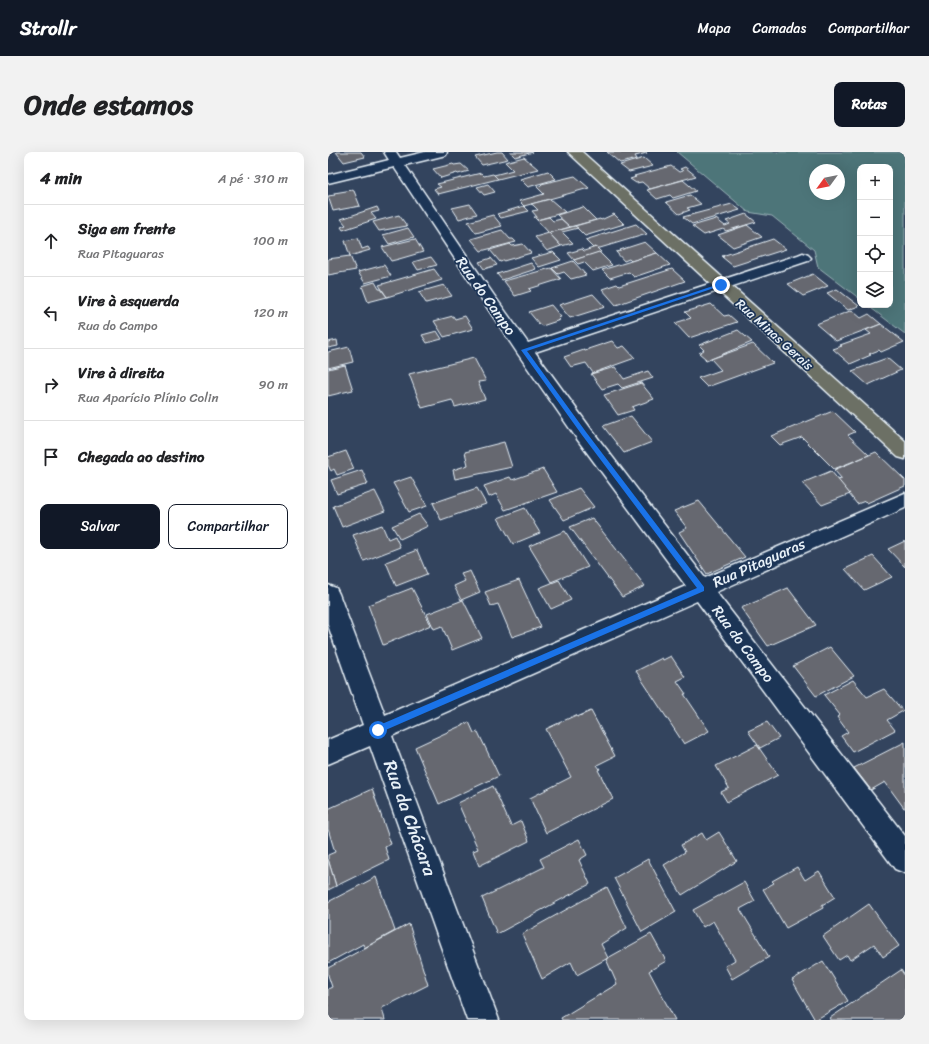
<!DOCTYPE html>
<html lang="pt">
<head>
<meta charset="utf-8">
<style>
  :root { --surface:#fff; --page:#f2f2f2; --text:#202124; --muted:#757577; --line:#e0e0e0; --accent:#111827 }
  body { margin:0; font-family:Sriracha,sans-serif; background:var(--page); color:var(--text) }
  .controls { position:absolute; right:12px; top:12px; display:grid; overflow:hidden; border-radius:8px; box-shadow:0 4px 16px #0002 }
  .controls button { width:36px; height:36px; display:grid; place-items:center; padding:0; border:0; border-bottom:1px solid var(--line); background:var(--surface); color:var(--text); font:20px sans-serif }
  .compass { position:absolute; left:481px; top:12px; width:36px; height:36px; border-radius:50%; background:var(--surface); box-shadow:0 4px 16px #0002; rotate:237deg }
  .stop { position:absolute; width:12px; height:12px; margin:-9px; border:3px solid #1a73e8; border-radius:50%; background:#fff }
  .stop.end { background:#1a73e8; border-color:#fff; box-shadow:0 1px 4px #0008 }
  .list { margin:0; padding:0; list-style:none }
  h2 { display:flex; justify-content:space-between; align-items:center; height:52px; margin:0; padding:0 16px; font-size:17px }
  h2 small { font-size:13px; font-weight:400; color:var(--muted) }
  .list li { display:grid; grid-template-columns:26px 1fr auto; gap:12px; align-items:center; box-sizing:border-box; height:72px; padding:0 16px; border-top:1px solid var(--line) }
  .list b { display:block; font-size:15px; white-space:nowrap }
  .list p { margin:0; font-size:13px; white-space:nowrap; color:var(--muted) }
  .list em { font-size:13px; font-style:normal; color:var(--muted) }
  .actions { display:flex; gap:8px; padding:12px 16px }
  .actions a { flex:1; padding:9px 0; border:1px solid var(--accent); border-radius:8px; text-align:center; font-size:14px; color:var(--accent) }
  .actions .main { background:var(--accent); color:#fff }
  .icon { flex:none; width:22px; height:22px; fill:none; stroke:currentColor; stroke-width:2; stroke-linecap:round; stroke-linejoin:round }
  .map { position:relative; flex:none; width:577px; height:868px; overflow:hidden; border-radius:8px }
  header { display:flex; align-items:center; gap:24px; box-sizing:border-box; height:56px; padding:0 20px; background:var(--accent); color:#fff }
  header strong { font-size:19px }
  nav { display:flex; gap:22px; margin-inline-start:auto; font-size:14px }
  .intro { display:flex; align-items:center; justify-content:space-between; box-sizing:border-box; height:96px; padding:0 24px }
  h1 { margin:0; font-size:28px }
  .button { padding:10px 18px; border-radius:8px; background:var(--accent); color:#fff; font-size:14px; font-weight:700 }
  main { display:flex; gap:24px; padding:0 24px }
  aside { flex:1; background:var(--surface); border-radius:8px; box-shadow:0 4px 16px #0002 }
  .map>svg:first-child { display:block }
  .green { fill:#4d7579; stroke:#9ab3b8; fill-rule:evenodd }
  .building { fill:#66676f; stroke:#e8f1f8 }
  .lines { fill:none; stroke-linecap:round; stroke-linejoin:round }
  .minor-casing { stroke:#e8f1f8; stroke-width:3 }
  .major-casing { stroke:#e8f1f8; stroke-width:3 }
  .minor { fill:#1d3557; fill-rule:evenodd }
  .major { fill:#6c7065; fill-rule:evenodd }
  .route { fill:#1a73e8 }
  .labels { text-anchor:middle; stroke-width:3.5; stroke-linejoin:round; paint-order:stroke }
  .far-street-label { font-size:13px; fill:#e8f1f8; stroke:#1d3557 }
  .street-label { font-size:15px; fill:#e8f1f8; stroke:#1d3557 }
  .near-street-label { font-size:18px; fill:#e8f1f8; stroke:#1d3557 }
</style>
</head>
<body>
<header>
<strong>Strollr</strong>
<nav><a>Mapa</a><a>Camadas</a><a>Compartilhar</a></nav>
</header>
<div class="intro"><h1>Onde estamos</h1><a class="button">Rotas</a></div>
<main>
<aside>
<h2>4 min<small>A pé · 310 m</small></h2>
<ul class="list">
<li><svg class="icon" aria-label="ahead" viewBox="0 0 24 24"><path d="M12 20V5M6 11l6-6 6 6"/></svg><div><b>Siga em frente</b><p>Rua Pitaguaras</p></div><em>100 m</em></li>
<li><svg class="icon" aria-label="left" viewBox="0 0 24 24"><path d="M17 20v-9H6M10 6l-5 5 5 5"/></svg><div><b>Vire à esquerda</b><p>Rua do Campo</p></div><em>120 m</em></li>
<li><svg class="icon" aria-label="right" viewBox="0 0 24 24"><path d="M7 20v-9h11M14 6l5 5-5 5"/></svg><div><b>Vire à direita</b><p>Rua Aparício Plínio Colin</p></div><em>90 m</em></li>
<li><svg class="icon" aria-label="arrive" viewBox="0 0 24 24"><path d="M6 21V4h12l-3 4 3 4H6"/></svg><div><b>Chegada ao destino</b></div></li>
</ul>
<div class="actions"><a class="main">Salvar</a><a>Compartilhar</a></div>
</aside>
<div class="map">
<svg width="577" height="868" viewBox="0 0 577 868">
  <rect width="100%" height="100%" fill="#33445e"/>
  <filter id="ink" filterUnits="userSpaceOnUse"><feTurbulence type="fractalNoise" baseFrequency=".025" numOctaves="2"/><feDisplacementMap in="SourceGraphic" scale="8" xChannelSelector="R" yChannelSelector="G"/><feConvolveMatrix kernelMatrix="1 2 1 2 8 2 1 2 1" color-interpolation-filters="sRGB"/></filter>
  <g filter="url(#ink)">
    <!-- green -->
    <path class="green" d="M349,0H577V182L539,153H562V15H532V147L490,115L486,98L444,64L420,60ZM487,18H511V42H487Z"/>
    <!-- building -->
    <g class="building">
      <path d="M8,0H33L37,5L16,10Z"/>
      <path d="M169,0H174L180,7L154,13L147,5Z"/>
      <path d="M182,0H205L187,5Z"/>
      <path d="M279,0H318L319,1L307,4L309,7L292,11Z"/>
      <path d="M196,5L210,17L170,27L166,23L185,18L177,10Z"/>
      <path d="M316,6L325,14L301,20L292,13Z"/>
      <path d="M125,12L126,13L133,12L141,19L130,22L129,21L113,26L105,17Z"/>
      <path d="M343,14L351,20L355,19L352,17L357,15L368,24L322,37L314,30L308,31L302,27L308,25L306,24Z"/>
      <path d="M220,19L228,27L200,35L192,27Z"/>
      <path d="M153,21L156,24L165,22L170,27L110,42L106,37L113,35L109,32Z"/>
      <path d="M247,24L261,36L196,54L191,49L216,42L209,35L214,33L213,32Z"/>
      <path d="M355,28L368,39L345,46L342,43L329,47L319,38Z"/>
      <path d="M160,32L167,40L156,43L149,35Z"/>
      <path d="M24,38L26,39L32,54L5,59L0,44L7,43L6,41Z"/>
      <path d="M362,43L373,52L359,56L362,58L351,62L338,50Z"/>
      <path d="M222,47L237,60L209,68L206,65H209L204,59L210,58L205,53L203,52Z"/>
      <path d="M142,52L149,62L131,67L124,56Z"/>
      <path d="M404,52L412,58L364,72L355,65Z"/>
      <path d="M196,54L201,59L173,66L169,62Z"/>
      <path d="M49,55L51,59L43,61L48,67L15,78L13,75L18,73L13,67Z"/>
      <path d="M255,55L268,68L242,75L229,63Z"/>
      <path d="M286,62L296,72L257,84L247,74L272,67L273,68Z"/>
      <path d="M418,62L428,70L398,79L395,77L376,83L364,74L388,67L397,74L402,72L398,69Z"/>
      <path d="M71,63L79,74L51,79L45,70Z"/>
      <path d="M165,63L174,74L148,81L140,70Z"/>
      <path d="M221,65L225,69L233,67L242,75L221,81L209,68Z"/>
      <path d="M308,72L319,82L272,96H265L257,88Z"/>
      <path d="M419,73L434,85L405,95L390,83Z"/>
      <path d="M247,74L250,76L234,80L245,91L233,94L221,81Z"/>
      <path d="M80,76L86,85L61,92L55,83Z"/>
      <path d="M174,78L182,87H185L188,90L153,99L143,87Z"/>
      <path d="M221,81L233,94L219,99L207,85Z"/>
      <path d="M30,86L34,97L40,95L42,98L22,104L17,89Z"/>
      <path d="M87,87L95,100L71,107L63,109L54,95Z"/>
      <path d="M445,87L458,97L405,114L394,105H396L394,104Z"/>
      <path d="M317,90L329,101L303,109L301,107L296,109L288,100L293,99L292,98Z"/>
      <path d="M182,92L184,94L195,92L203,101L172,110L162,98Z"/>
      <path d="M268,95L273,100L246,108L240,101L254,97L256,99Z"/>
      <path d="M225,100L233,108L211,115L203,106Z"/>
      <path d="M271,100L284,113L265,119L256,110L250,112L246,108Z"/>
      <path d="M329,101L342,113L306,125L301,120L282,126L274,118Z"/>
      <path d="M22,104L28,118L0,123V107Z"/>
      <path d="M103,105L109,113L90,118L85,110Z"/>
      <path d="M163,106L169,113L156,117L151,110Z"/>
      <path d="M245,109L258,123L243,127L236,120L230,122L224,116Z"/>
      <path d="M203,111L208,117L174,128L169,122Z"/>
      <path d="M56,113L63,124L37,131L30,120Z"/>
      <path d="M223,116L233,127L201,137L203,139L187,144L176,129Z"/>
      <path d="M106,117L114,128L59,145L51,133Z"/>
      <path d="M344,117L357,129L288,153L274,137L289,132L291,134Z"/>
      <path d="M485,122L500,134L475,144L460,132Z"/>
      <path d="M47,130L51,137H53L59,145L40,150L34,134Z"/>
      <path d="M116,133L124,144L98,151L91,140Z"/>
      <path d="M509,137L531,154L520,158L499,141Z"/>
      <path d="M265,142L277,155L242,166L231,153Z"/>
      <path d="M383,152L396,164L401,163L409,170L361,186L347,171L363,166L357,160Z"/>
      <path d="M223,153L233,165L230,166L232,168L214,174L211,172L201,160Z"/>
      <path d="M522,159L526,160L533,166L541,162L553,172L508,189L488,172Z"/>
      <path d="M125,164L127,167L137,164L145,177L116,185L106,169Z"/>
      <path d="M553,172L576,190L553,200L551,198L541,202L543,203L522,212L505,197L514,194L512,193L543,182L538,178Z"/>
      <path d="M410,178L424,190L383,207L378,209L376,207H378L371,201L376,198L371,193Z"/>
      <path d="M109,179L114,187L99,191L94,183Z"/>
      <path d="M9,188L10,194L0,196V190Z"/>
      <path d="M284,189L290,196L296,194L307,206L265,221L258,211L243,215L236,205L256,198L257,199L260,198V197Z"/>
      <path d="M425,192L445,211L379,235L370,226L393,218L383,207Z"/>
      <path d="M21,195L25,210L0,216V200Z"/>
      <path d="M146,206L158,229L150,230L157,247L127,255L124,248L94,256L81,222Z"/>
      <path d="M559,206L573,218L540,233L524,219Z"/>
      <path d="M17,213L25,238L0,244V217Z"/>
      <path d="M287,215L296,227L320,219L325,226L294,236L290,232L274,237L263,222Z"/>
      <path d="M313,231L326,247L304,255L306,258L290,263L276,243Z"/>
      <path d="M505,259L527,280L520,283L541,303L506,317L474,285L452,293L443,284Z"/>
      <path d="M303,264L324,290L296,301L275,274Z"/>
      <path d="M176,290L184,315L127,327L125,318L140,313L137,300Z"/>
      <path d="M18,299L26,317L9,323L6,317L3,319L0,313V305Z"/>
      <path d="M548,300L577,328V334L539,351L537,349L529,352L521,342H522L509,328L514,327L506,318Z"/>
      <path d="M215,317L229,340L177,358L168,342L161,345L156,334L182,325L184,328Z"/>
      <path d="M34,318L40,332L9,342L3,328Z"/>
      <path d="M503,319L522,342L494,353L474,331Z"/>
      <path d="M83,325L99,354L81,360L65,331Z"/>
      <path d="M149,336L158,352L113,368L105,351Z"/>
      <path d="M251,336L266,355L236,368L222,348Z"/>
      <path d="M47,339L57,359L14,375L5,354Z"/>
      <path d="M371,349L417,405L379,422L351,380L359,376L346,359Z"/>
      <path d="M197,356L212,381L185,392L170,366Z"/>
      <path d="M91,362L100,374L72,387L64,374Z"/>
      <path d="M264,366L317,434L294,445L242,375Z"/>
      <path d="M54,373L60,387L67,384L72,395L36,409L25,383Z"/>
      <path d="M237,379L260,415L223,430L201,394Z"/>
      <path d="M577,389V415L560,397Z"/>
      <path d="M89,398L99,422L68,434L58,410Z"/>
      <path d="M545,404L564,425L536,438L517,417Z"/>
      <path d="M142,419L152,440L133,448L126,434L137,429L133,422Z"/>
      <path d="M191,428L213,475L184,485L170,452L163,454L157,440Z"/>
      <path d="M231,428L243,448L223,457L211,436Z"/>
      <path d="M84,436L103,473L55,493L40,453Z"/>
      <path d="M460,436L488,473L440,494L413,456Z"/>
      <path d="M135,448L154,486L124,498L114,474L106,477L99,462Z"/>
      <path d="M502,495L526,524L488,544L465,514Z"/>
      <path d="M343,504L357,525L349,529L358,542H356L381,579L356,592L308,519L334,506L335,508Z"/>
      <path d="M525,528L539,545L556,537L575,559L559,568L567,578L525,600L513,584L520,580L509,565L512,563L496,543Z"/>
      <path d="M263,559L287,604L269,613L272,617L270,618L285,647L218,681L202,646L243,625L218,577L248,563L249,565Z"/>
      <path d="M141,570L146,581L150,580L171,624L111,652L87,595Z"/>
      <path d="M439,570L451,586L432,596L420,579Z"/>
      <path d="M577,590V656H576L557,630L543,638L526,616Z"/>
      <path d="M429,593L450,623L399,650L393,640L401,636L388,614Z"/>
      <path d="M165,634L183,674L193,669L201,689L151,714L145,699L150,697L130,651Z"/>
      <path d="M44,637L63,692L57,695L61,708L8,734L0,707V703L7,700L0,677V657Z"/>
      <path d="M391,680L409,709L354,743L336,713L357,700L353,693L374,681L378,688Z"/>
      <path d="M251,687L259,703L251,708L262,732L169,782L154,746L216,715L212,707Z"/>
      <path d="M0,707L8,734L0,738Z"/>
      <path d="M320,707L348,760L314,780L286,726Z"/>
      <path d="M469,715L477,728L491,719L507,745L494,753L495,756L458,776L435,737L446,731L444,729Z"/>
      <path d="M48,725L67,779L36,796L35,792L0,811V750Z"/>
      <path d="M416,730L427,749L412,757L441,805L404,827L397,814L407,808L385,769L375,775L365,758Z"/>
      <path d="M279,735L299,776L273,792L280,806L249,823L243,810L214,827L194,782Z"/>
      <path d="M541,752L571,794L555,805L546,792L522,808L519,803L511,808L495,784Z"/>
      <path d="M81,772L100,833L54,856L57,868H0V837L4,835L0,823V816Z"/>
      <path d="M323,782L338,809L321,819L347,868H234L233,866L289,832L278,807Z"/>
      <path d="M495,809L520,849L487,868L464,828Z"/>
      <path d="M573,818L577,824V868H503L502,866Z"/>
    </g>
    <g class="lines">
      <defs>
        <path id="minor" d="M56,0H68L72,6L97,0H119L118,3L77,13L165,142L200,191L470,103L475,101L480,103L483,106L480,109L207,200L263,277L377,426L577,341V356L388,440L577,684V721L567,717L369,449L64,584L171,868H139L42,594L0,612V588L35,573L0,473V433L8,436L11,442L57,563L358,434L249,287L190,202L66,15L0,31V23L61,8Z"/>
        <path id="major" d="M240,0H254L577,289V307L570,305Z"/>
      </defs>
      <!-- minor casing -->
      <use href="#minor" class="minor-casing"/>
      <!-- major casing -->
      <use href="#major" class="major-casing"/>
      <!-- minor -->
      <use href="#minor" class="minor"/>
      <!-- major -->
      <use href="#major" class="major"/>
    </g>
  </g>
  <!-- route -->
  <path class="route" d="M391,132L395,133L199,199L258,280L376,435V439L53,580H47V575L369,436L254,283L193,198Z"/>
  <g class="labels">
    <!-- far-street labels -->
    <g class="far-street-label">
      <text transform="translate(447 182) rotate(42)" y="5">Rua Minas Gerais</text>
    </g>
    <!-- street labels -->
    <g class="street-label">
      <text transform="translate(158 144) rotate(55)" y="5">Rua do Campo</text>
      <text transform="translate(431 411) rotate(-24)" y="5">Rua Pitaguaras</text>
      <text transform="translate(415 492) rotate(53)" y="5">Rua do Campo</text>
    </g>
    <!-- near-street labels -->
    <g class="near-street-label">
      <text transform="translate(82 666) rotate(70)" y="6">Rua da Chácara</text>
    </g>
  </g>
</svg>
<div class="controls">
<button>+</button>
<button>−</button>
<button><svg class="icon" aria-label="locate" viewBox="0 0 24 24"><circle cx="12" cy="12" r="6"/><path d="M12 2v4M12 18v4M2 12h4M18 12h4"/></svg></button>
<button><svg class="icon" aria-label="layers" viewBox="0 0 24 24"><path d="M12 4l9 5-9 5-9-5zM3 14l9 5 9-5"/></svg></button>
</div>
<svg class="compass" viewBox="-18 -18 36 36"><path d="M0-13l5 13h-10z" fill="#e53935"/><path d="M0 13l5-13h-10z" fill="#757577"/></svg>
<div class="stop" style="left:50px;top:578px"></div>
<div class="stop end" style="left:393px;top:133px"></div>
</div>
</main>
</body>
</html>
